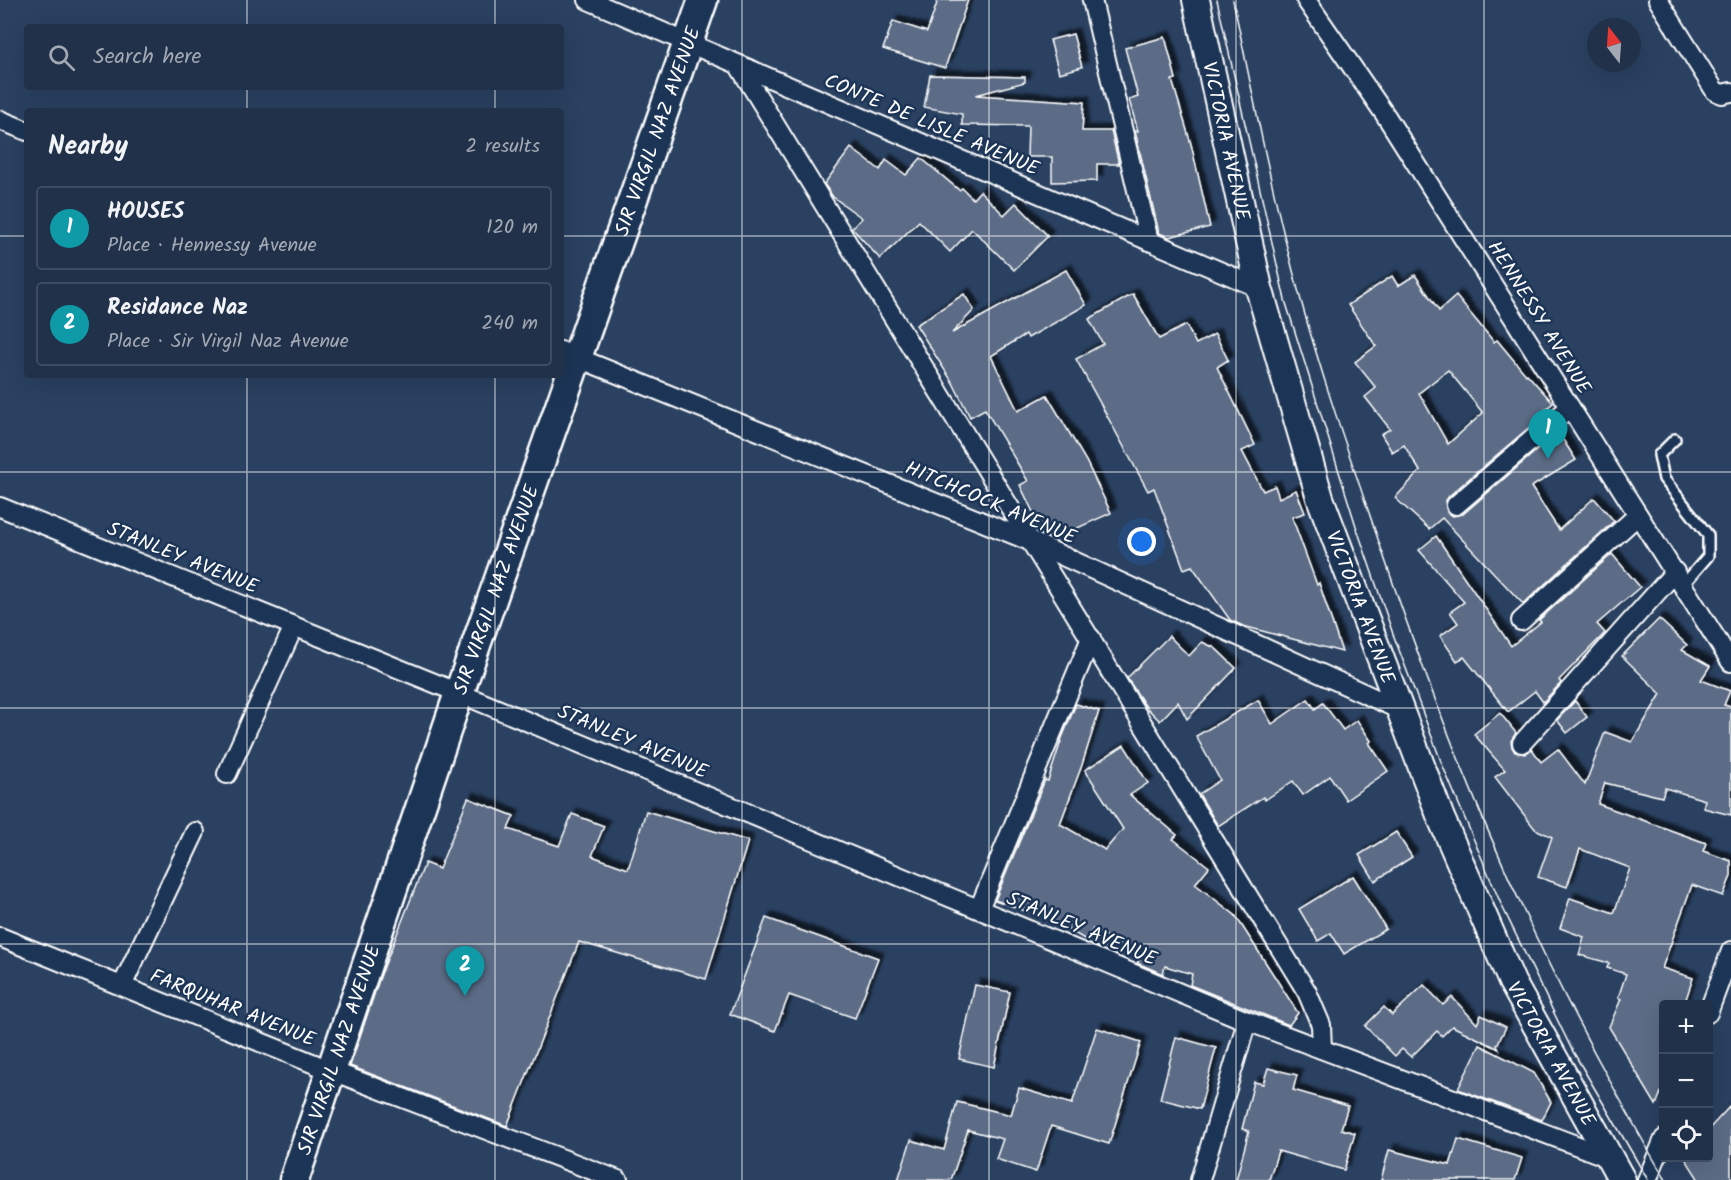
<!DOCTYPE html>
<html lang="en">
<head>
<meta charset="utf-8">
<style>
  :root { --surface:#203149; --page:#2d3d53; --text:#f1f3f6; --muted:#a2a9b4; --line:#3d4c61; --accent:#ff9aa2 }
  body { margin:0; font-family:Kalam,sans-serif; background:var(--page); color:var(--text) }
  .controls { position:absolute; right:18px; bottom:18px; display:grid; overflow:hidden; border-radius:6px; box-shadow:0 6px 24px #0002 }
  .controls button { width:54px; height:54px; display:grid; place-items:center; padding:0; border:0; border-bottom:2px solid var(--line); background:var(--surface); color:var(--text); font:30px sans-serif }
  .compass { position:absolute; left:1587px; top:18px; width:54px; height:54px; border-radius:50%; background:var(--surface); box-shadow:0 6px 24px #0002; rotate:343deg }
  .you { position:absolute; left:1142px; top:542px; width:21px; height:21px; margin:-15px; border:4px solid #fff; border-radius:50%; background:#1a73e8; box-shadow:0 0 0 9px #1a73e833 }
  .badge { display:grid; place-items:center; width:39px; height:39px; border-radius:50%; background:var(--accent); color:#fff; font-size:20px; font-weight:700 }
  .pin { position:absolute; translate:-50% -50px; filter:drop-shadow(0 2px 3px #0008) }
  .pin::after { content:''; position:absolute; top:32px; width:21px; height:18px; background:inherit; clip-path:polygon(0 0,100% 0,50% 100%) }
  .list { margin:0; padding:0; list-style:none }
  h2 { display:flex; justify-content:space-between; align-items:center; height:78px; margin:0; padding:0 24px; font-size:26px }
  h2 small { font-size:20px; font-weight:400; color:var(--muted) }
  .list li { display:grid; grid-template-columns:39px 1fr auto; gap:18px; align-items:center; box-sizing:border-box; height:84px; margin:0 12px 12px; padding:0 12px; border:2px solid var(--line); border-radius:6px }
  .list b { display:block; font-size:22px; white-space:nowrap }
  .list p { margin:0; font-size:20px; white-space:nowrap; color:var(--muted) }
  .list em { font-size:20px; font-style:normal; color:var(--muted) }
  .icon { flex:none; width:33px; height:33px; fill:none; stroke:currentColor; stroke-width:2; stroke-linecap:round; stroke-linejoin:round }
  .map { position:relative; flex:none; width:1731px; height:1180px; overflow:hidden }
  .search { position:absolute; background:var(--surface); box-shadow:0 6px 24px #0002; left:24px; top:24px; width:540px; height:66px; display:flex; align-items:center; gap:15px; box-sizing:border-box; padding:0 21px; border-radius:6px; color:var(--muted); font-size:22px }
  .panel { position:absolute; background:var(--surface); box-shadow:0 6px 24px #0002; left:24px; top:108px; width:540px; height:270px; border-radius:6px }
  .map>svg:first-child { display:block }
  .building { fill:#5b6c86; stroke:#fff; stroke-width:1.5; fill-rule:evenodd; filter:url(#shadow) }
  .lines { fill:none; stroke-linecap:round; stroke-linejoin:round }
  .lane-casing { stroke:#fff; stroke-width:14 }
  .street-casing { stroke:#fff; stroke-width:22 }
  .secondary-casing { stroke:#fff; stroke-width:30 }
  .primary-casing { stroke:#fff; stroke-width:33 }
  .lane { stroke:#1d3557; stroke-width:9 }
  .street { stroke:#1d3557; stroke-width:18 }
  .secondary { stroke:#1d3557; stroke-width:26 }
  .primary { stroke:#1d3557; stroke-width:28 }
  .tram { stroke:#fff; stroke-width:1.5 }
  .grid { fill:none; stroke:#fff; stroke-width:1.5; stroke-opacity:0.55 }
  .labels { text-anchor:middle; stroke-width:5; stroke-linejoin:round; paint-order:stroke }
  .street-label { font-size:20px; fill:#fff; stroke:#1d3557 }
</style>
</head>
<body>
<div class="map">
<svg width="1731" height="1180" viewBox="0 0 1731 1180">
  <defs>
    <filter id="shadow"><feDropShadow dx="5.5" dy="-5.5" stdDeviation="1.5" flood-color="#0009"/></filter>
  </defs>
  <rect width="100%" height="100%" fill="#2a4161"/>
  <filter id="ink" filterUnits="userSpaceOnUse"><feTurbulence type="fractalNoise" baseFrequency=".0167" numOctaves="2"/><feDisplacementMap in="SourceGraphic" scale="12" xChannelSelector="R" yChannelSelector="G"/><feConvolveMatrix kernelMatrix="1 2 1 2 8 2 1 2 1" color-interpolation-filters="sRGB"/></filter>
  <g filter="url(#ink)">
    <!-- building -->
    <g class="building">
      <path d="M938,0H968L945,68L883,49L893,21L927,32Z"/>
      <path d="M1073,34L1082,67L1059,73L1050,40Z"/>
      <path d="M1165,37L1176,79L1172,80L1191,144L1210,227L1169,237L1159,233L1135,131H1138L1129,100L1138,97L1125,48Z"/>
      <path d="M930,75L1025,77V82L976,95L1084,102L1082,131H1111L1119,164H1097V181L1052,182V157H1027L1028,126L962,125V114L924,107Z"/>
      <path d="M851,148L880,170L886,160L906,175L921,158L959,190L962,188L973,199L980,191L1004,215L1016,203L1048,236L1014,270L972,229L950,252L919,221L880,259L852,228L862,218L833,197L824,184Z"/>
      <path d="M1066,270L1086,305L1028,338L1026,334L991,356L1018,411L1047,395L1086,461L1111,513L1053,539L1044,535L1020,485L1028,481L985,409L970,417L953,383L916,325L964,294L974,310L952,333Z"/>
      <path d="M1415,275L1439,311L1456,296L1494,342L1497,340L1526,375L1527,374L1553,403L1545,410L1546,413L1449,496L1445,502L1447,512L1453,516L1463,514L1558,432L1576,460L1531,487L1559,530L1594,498L1614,521L1523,604L1442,518L1429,529L1395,498L1420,471L1404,445L1392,452L1381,434L1390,429L1365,397L1376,388L1355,362L1376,346L1348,305L1392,276L1398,286ZM1448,370L1483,413L1448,444L1419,393Z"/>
      <path d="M1133,294L1159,339L1186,325L1196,344L1215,334L1228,360L1217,367L1255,445L1242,451L1263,491L1275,486L1279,498L1296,490L1305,513L1292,517L1317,585L1319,583L1342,652L1243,626L1230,620L1192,566L1184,569L1154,488L1148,491L1076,359L1103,344L1089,319Z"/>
      <path d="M1436,536L1511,646L1541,622L1539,620L1612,554L1640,587L1597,624L1605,633L1559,680L1561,683L1543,702L1535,691L1508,712L1464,657L1457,661L1440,636L1458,623L1450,612L1464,602L1419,550Z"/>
      <path d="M1659,619L1687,645L1682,650L1710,666L1701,680L1730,691L1724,705L1731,707V815L1703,808L1705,800L1665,788L1662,797L1605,783L1598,804L1706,843L1703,851L1731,861V876L1723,896L1692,885L1662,968L1693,978L1684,1005H1664V1085L1656,1105L1609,1027L1621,999L1618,998L1626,974L1607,968L1609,963L1579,955L1584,937L1560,928L1570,898L1614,913L1630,868L1580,849L1567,887L1538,877L1552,837L1535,829L1495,777L1505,770L1474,734L1500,713L1516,733L1511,741L1512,747L1515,752L1525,754L1532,749L1541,762L1558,749L1585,785L1605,732L1632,742L1661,694L1622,656Z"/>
      <path d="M1169,636L1189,656L1202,642L1215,648L1236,668L1187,719L1178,702L1160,721L1146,707L1127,678Z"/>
      <path d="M1308,699L1315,709L1323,703L1343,730L1357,720L1371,741L1369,743L1388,771L1346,800L1330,776L1303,795L1293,781L1265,800L1263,797L1218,826L1199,794L1220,780L1196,736L1258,700L1272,724Z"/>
      <path d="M1575,701L1587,717L1567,733L1557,720Z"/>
      <path d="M1076,704L1099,711L1082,765L1060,824L1105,850L1123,829L1085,770L1124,745L1148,783L1130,795L1177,835L1173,839L1209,867L1195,884L1235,915L1298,1013L1289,1025L1190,985L1192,974L1165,966L1163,974L1137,963L1141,957L1093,929L1086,940L1030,907L1028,912L995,900L1045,780L1048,781L1062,738Z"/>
      <path d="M468,798L514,816L508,829L559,846L572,814L604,826L592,856L628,869L646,811L748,841L706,979L579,942L507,1126L350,1066L380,977L425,863L439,869Z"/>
      <path d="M1396,832L1412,857L1375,881L1359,855Z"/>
      <path d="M1353,876L1386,929L1344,954L1331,933L1318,941L1299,909Z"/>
      <path d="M766,918L878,958L855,1018L789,995L775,1031L730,1014Z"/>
      <path d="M975,985L1010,992L994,1067L959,1059Z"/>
      <path d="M1424,985L1443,1005L1452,997L1477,1024L1481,1015L1506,1027L1497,1045L1499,1049L1452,1026L1442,1036L1437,1031L1411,1057L1402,1049L1395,1056L1365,1026L1384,1007L1392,1015Z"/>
      <path d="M1097,1028L1141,1042L1109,1144L1051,1126L1036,1172L996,1159L1003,1139L968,1130L951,1180H898L911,1140L944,1150L957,1102L1011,1115L1019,1088L1072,1104Z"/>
      <path d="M1176,1037L1216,1048L1200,1109L1160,1099Z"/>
      <path d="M1480,1045L1534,1073L1551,1102L1542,1120L1458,1089Z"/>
      <path d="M1268,1068L1297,1075L1293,1090L1348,1106L1341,1129L1355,1133L1344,1170L1278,1151L1269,1180H1236L1249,1131L1242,1129L1254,1082L1263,1084Z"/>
      <path d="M1731,1105V1180H1699L1685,1158H1708V1130Z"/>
      <path d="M1458,1139L1522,1158L1515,1180H1381L1389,1150L1450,1165Z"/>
    </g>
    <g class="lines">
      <defs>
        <path id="lane" d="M1675,439L1659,455L1664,479L1708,535V556L1683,585"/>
        <g id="street">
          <path d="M588,0L1259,288"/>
          <path d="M1092,0L1149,241"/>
          <path d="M1306,0L1386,116L1731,662"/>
          <path d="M1658,0L1715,91L1722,94L1731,92"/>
          <path d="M739,66L1307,992L1321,1025L1322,1049"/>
          <path d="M0,120L27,131"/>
          <path d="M561,351L1032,542L1398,709"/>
          <path d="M1456,505L1570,407"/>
          <path d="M0,507L459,693L1247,1021L1610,1158"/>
          <path d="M1521,621L1638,515"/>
          <path d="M1522,743L1675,572"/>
          <path d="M227,774L294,626"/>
          <path d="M979,909L1091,638"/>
          <path d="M0,937L332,1071L618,1180"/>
          <path d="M122,986L195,832"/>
          <path d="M1708,1013L1731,951"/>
          <path d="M1200,1180L1247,1021"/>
          <path d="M1647,1180L1664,1139"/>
        </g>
        <g id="secondary">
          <path id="s1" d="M1196,0L1259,288L1320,498L1441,818L1512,982L1622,1180"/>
        </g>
        <g id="primary">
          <path id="s2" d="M294,1180L459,693L703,0"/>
        </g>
      </defs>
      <!-- lane casing -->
      <use href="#lane" class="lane-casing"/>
      <!-- street casing -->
      <use href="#street" class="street-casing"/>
      <!-- secondary casing -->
      <use href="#secondary" class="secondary-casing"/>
      <!-- primary casing -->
      <use href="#primary" class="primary-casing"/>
      <!-- lane -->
      <use href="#lane" class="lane"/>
      <!-- street -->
      <use href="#street" class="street"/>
      <!-- secondary -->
      <use href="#secondary" class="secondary"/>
      <!-- primary -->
      <use href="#primary" class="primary"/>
      <!-- tram -->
      <g class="tram">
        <path d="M1217,0L1285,300L1356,526L1393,634L1444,769L1501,904L1571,1048L1648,1180"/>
        <path d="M1233,0C1254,99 1273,199 1300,297C1323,381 1352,463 1380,545C1444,735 1518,917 1616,1092C1632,1121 1648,1151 1666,1180"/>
      </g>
    </g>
  </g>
  <!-- grid -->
  <path class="grid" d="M247,0V27M495,0V27M742,0V1180M989,0V1180M1236,0V1180M1484,0V1180M247,87V111M495,87V111M0,236H27M561,236H1731M247,375V1180M495,375V1180M0,472H1731M0,708H1731M0,944H1731"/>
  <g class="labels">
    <!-- street labels -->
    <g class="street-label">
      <text transform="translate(932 124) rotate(23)" y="7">CONTE DE LISLE AVENUE</text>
      <text dy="7" stroke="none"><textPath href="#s2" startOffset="1110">SIR VIRGIL NAZ AVENUE</textPath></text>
      <text dy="7" stroke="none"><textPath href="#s1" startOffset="144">VICTORIA AVENUE</textPath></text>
      <text transform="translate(1540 317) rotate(58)" y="7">HENNESSY AVENUE</text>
      <text transform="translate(991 502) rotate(23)" y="7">HITCHCOCK AVENUE</text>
      <text transform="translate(183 557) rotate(22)" y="7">STANLEY AVENUE</text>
      <text dy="7" stroke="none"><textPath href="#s2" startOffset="624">SIR VIRGIL NAZ AVENUE</textPath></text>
      <text dy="7" stroke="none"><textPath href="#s1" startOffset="630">VICTORIA AVENUE</textPath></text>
      <text transform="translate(633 741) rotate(23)" y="7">STANLEY AVENUE</text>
      <text transform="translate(1082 928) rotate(23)" y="7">STANLEY AVENUE</text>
      <text transform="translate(233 1007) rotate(22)" y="7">FARQUHAR AVENUE</text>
      <text dy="7" stroke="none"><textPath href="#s2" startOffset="138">SIR VIRGIL NAZ AVENUE</textPath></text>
      <text dy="7" stroke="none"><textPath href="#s1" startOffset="1116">VICTORIA AVENUE</textPath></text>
    </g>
  </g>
</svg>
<div class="controls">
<button>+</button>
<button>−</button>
<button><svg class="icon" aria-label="locate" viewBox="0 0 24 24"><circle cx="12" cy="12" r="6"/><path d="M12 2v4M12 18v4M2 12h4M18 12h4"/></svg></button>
</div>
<svg class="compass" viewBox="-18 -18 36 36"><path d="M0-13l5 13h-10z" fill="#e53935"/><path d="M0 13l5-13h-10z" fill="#a2a9b4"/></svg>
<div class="you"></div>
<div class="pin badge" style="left:1548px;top:459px;background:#0f9aa8">1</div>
<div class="pin badge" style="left:465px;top:996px;background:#0f9aa8">2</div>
<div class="search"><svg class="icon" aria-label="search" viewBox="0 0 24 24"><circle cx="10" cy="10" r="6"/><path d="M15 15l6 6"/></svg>Search here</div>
<section class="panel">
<h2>Nearby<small>2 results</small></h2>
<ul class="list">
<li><span class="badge" style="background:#0f9aa8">1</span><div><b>HOUSES</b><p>Place · Hennessy Avenue</p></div><em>120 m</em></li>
<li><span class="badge" style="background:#0f9aa8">2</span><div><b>Residance Naz</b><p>Place · Sir Virgil Naz Avenue</p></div><em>240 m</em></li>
</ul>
</section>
</div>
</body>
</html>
